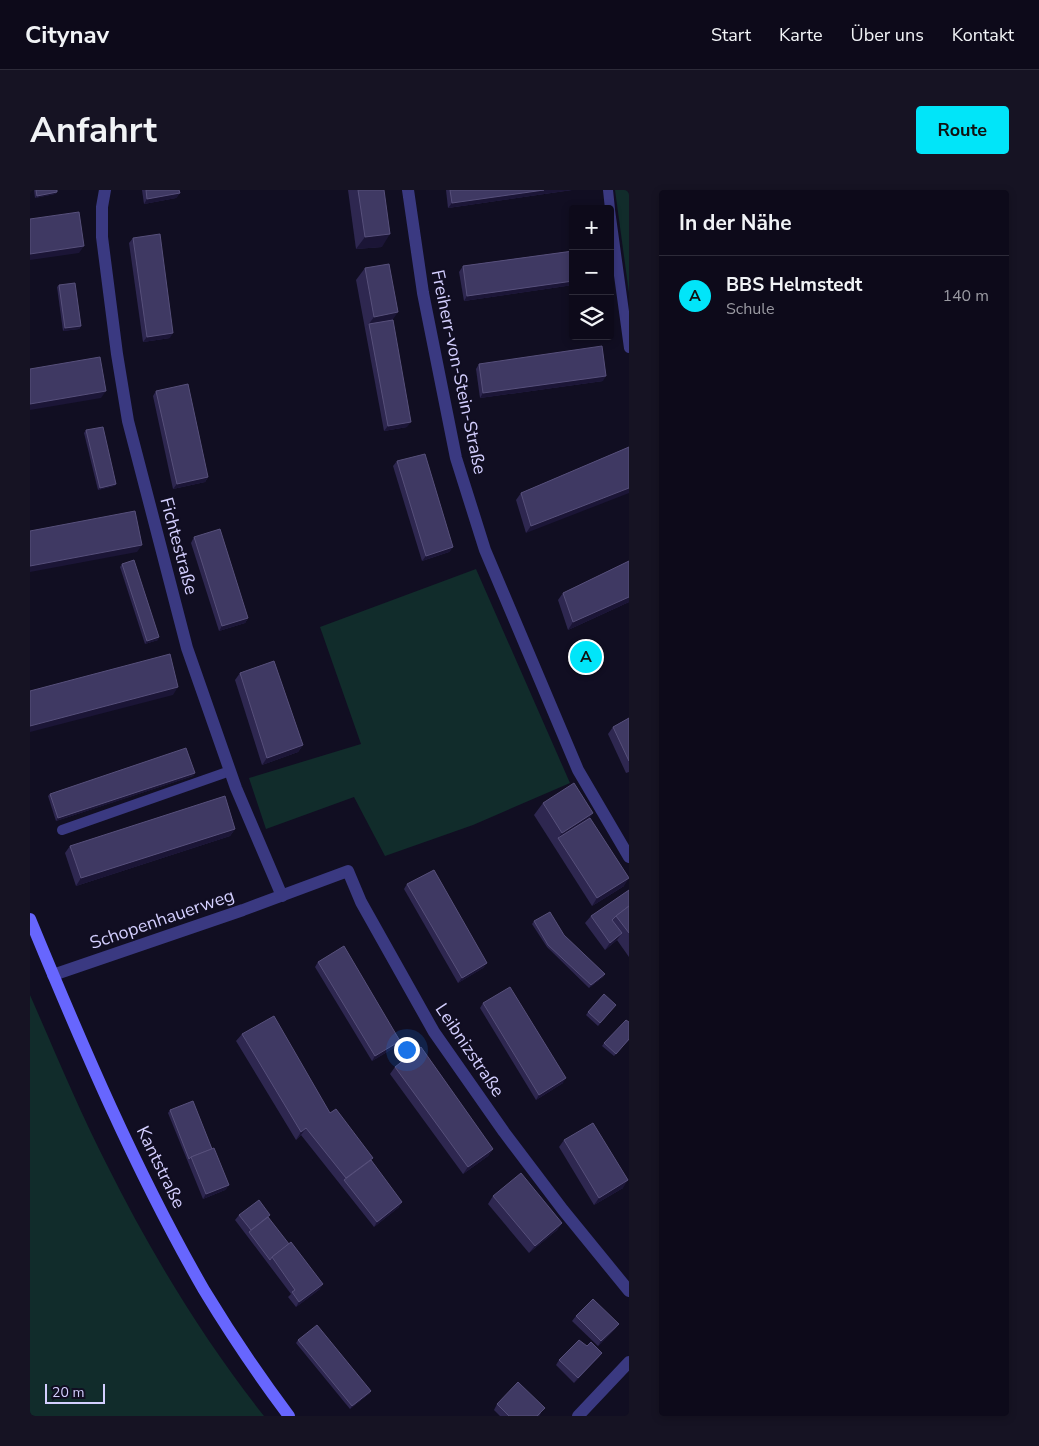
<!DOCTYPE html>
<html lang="de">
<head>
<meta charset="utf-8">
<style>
  :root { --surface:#0d0a1a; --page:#161323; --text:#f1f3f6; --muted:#9a9aa2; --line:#2d2b39; --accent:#01e5f9 }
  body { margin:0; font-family:"Nunito Sans",sans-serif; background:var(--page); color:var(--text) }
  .controls { position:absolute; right:15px; top:15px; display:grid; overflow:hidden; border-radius:5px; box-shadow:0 2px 8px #0003 }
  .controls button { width:45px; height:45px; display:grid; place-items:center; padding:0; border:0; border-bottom:1px solid var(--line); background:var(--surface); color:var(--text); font:25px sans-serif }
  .scale { position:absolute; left:15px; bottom:12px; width:60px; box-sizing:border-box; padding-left:5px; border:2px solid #d4cfff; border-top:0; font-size:14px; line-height:18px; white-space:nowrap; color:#d4cfff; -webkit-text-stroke:4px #110e22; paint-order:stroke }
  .you { position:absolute; left:376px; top:859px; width:18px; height:18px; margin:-12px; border:4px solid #fff; border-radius:50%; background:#1a73e8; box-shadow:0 0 0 8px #1a73e833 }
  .badge { display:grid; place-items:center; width:32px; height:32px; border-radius:50%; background:var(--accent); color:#111; font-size:16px; font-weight:700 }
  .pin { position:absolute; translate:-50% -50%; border:2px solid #fff; box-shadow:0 1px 5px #0006 }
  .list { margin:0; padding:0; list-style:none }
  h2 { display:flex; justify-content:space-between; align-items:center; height:65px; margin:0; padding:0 20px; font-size:21px }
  h2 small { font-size:16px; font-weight:400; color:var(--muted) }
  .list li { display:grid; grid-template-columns:32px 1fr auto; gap:15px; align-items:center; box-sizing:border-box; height:80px; padding:0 20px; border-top:1px solid var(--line) }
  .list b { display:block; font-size:19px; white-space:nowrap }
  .list p { margin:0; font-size:16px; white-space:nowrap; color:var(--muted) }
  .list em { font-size:16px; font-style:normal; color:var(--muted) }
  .icon { flex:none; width:28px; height:28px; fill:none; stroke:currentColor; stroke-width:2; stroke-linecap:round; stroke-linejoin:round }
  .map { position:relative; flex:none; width:599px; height:1226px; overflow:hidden; border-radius:5px }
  header { display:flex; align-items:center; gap:30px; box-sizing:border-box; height:70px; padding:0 25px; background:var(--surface); border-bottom:1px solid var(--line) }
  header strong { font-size:24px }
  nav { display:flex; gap:28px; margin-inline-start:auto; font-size:18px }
  .intro { display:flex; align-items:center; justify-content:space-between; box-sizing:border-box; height:120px; padding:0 30px }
  h1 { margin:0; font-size:35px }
  .button { padding:12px 22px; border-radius:5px; background:var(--accent); color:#111; font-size:18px; font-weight:700 }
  main { display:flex; gap:30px; padding:0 30px }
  aside { flex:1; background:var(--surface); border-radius:5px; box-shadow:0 2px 8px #0003 }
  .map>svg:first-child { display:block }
  .green { fill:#112c2b }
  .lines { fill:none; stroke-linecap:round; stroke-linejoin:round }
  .lane { stroke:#3a3981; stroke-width:10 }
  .street { stroke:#3a3981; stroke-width:12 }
  .secondary { stroke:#6766fe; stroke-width:12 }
  .wall { fill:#2e2750 }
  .shaded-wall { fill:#1b1536 }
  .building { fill:#3f3963; stroke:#57507b }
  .labels { text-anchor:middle; stroke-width:4; stroke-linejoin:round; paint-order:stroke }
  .street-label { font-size:18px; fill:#d4cfff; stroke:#110e22 }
</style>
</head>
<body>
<header>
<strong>Citynav</strong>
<nav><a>Start</a><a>Karte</a><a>Über uns</a><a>Kontakt</a></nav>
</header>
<div class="intro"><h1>Anfahrt</h1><a class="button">Route</a></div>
<main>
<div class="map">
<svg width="599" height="1226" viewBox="0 0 599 1226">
  <rect width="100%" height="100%" fill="#110e22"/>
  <!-- green -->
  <g class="green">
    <path d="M585,0H599V103Z"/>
    <path d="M446,379L540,593L443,635L355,666L324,607L236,639L219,588L331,554L290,437Z"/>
    <path d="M0,805C25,862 49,920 77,975C121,1063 173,1149 234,1226H0Z"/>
  </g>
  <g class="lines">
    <!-- lane -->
    <g class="lane">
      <path d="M578,0L580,19"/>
      <path d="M580,20L599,158"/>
      <path d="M32,640L200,581"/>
    </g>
    <!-- street -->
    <g class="street">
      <path d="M75,0L72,17V47L87,164L98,231L157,458L206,598L252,706"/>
      <path d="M378,0L393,103L426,268L455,360L548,580L599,667"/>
      <path d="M23,785L213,720L318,681L331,712L404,842L474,942L533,1020L599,1101"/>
      <path d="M548,1226L599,1172"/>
    </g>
    <!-- secondary -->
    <path class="secondary" d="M0,729C52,855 106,982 174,1100C200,1143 229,1186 259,1226"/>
  </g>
  <!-- wall -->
  <g class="wall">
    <path d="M4,0H27V2L25,4L5,8Z"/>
    <path d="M112,0H149L150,3L146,8L114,14Z"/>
    <path d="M318,0H354L352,57L326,59Z"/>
    <path d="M416,0H542L418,18Z"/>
    <path d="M103,48L140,148L113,152L99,53Z"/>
    <path d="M543,61V95L434,111L429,82L433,76Z"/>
    <path d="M335,78L363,130L377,237L354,241L326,90Z"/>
    <path d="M29,95L51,136L49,139L33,141L27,97Z"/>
    <path d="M449,174L573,191L450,208L446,179Z"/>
    <path d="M126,201L178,287L175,292L143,299L123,206Z"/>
    <path d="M56,240L86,294L84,296L68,300L54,243Z"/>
    <path d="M599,257L496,343L486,310L491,303Z"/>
    <path d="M367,271L423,357L419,362L392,371L363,276Z"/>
    <path d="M164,347L218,428L215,433L189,441L161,353Z"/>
    <path d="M599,371V412L538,440L528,410L533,403Z"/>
    <path d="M92,374L128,450L115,454L90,377Z"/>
    <path d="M210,483L273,555L268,562L232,575L205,490Z"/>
    <path d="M599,528V582L596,583L578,544L583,537Z"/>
    <path d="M165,583L163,586L26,631L18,606L20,604Z"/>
    <path d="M513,613L560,628L594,696L562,716L504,625Z"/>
    <path d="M205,639L200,646L46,696L35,663L40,656Z"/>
    <path d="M377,694L457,773L453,778L428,793L374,699Z"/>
    <path d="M599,700V767L587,750L575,760L555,733L561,726Z"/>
    <path d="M504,731L575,784L573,787L559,798L517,757L502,734Z"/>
    <path d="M288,772L370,851L367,856L342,871L285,777Z"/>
    <path d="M453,813L533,893L506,910L450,818Z"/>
    <path d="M584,817L568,836L556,825L558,822Z"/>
    <path d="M599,832V850L584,866L572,856L574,853Z"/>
    <path d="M212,844L300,923L341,970L369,1017L344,1037L271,945L266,950L206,851Z"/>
    <path d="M365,877L463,959L458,966L433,984L360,884Z"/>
    <path d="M140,920L182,959L199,995L195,1000L173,1009L138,923Z"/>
    <path d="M534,950L593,998L564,1015L529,957Z"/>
    <path d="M463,1006L532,1033L527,1040L499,1063L458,1014Z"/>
    <path d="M209,1025L238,1027L290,1099L266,1117L258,1107L261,1104L205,1030Z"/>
    <path d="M546,1126L589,1134L585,1139L568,1156L542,1131Z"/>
    <path d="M268,1150L340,1203L320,1219L266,1153Z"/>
    <path d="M557,1156L572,1163L568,1168L544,1193L526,1175L529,1170Z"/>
    <path d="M467,1214L511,1223L509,1226H470L464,1220Z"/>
  </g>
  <!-- shaded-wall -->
  <g class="shaded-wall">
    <path d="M514,0H542L418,18L422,13Z"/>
    <path d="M27,2L25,4L5,8L7,6Z"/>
    <path d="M150,3L146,8L114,14L117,9Z"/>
    <path d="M360,44L352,57L326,59L335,47Z"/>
    <path d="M54,56L49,63L0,70V64Z"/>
    <path d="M543,91V95L434,111L437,106Z"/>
    <path d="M368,122L359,135L339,134L335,139L344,127Z"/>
    <path d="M51,136L49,139L33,141L35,138Z"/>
    <path d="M143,143L140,148L113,152L117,147Z"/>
    <path d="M576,186L573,191L450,208L453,203Z"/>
    <path d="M76,201L71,208L0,220V214Z"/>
    <path d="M381,232L377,237L354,241L358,236Z"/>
    <path d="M178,287L175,292L143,299L147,294Z"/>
    <path d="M86,294L84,296L68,300L70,298Z"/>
    <path d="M599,298V303L496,343L501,336Z"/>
    <path d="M112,355L107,362L0,382V376Z"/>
    <path d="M423,357L419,362L392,371L396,366Z"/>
    <path d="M599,407V412L538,440L543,432Z"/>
    <path d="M218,428L215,433L189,441L192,436Z"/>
    <path d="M129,447L128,450L115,454L117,451Z"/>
    <path d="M148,497L143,505L0,542V536Z"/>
    <path d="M273,555L268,562L232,575L237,568Z"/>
    <path d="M165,583L163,586L26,631L28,628Z"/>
    <path d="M563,623L555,635L528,648L532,643Z"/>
    <path d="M205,639L200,646L46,696L51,688Z"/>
    <path d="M599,688L594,696L562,716L567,708Z"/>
    <path d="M592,743L587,750L575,760L580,753Z"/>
    <path d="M457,773L453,778L428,793L432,788Z"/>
    <path d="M575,784L573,787L559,798L561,795Z"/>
    <path d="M370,851L367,856L342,871L345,866Z"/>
    <path d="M536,888L533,893L506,910L509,905Z"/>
    <path d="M276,938L271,945L266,950L271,942Z"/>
    <path d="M463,959L458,966L433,984L438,977Z"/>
    <path d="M598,990L593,998L564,1015L569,1008Z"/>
    <path d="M199,995L195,1000L173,1009L176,1004Z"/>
    <path d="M372,1012L369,1017L344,1037L347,1032Z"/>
    <path d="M532,1033L527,1040L499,1063L505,1056Z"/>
    <path d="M293,1094L290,1099L266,1117L269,1112Z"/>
    <path d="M589,1134L585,1139L568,1156L571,1151Z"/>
    <path d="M572,1163L568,1168L544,1193L548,1188Z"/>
    <path d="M341,1201L340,1203L320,1219L322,1216Z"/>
  </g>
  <!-- building -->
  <g class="building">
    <path d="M6,0H27V2L7,6Z"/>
    <path d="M116,0H149L150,3L117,9Z"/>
    <path d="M328,0H354L360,44L335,47Z"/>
    <path d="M420,0H514L422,13Z"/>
    <path d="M49,22L54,56L0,64V29Z"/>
    <path d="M130,44L143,143L117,147L103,48Z"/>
    <path d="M543,61V91L437,106L433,76Z"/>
    <path d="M359,74L368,122L344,127L335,78Z"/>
    <path d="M45,93L51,136L35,138L29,95Z"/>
    <path d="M363,130L381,232L358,236L339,134Z"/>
    <path d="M572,156L576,186L453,203L449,174Z"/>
    <path d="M70,167L76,201L0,214V179Z"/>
    <path d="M158,194L178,287L147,294L126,201Z"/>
    <path d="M73,237L86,294L70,298L56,240Z"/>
    <path d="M599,257V298L501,336L491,303Z"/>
    <path d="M395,264L423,357L396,366L367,271Z"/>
    <path d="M105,321L112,355L0,376V341Z"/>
    <path d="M190,339L218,428L192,436L164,347Z"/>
    <path d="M104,370L129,447L117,451L92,374Z"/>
    <path d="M599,371V407L543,432L533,403Z"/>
    <path d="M140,464L148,497L0,536V501Z"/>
    <path d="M244,471L273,555L237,568L210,483Z"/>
    <path d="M599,528V571L583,537Z"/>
    <path d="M156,558L165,583L28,628L20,604Z"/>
    <path d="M544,593L563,623L532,643L513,613Z"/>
    <path d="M195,606L205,639L51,688L40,656Z"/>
    <path d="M560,628L599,688L567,708L528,648Z"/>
    <path d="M404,680L457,773L432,788L377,694Z"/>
    <path d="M599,700V716L586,726L582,730L592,743L580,753L561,726Z"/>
    <path d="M599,716V743L586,726Z"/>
    <path d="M520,722L534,745L575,784L561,795L518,755L504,731Z"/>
    <path d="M314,756L370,851L345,866L288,772Z"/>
    <path d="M480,797L536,888L509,905L453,813Z"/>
    <path d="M574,804L586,815L570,833L558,822Z"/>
    <path d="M244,826L300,923L306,919L343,968L316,988L276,938L271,942L212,844Z"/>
    <path d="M596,830L599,832V849L586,864L574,853Z"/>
    <path d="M391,857L463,959L438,977L365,877Z"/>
    <path d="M163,911L182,959L161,967L159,969L140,920Z"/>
    <path d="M563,933L598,990L569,1008L534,950Z"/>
    <path d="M184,958L199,995L176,1004L161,967Z"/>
    <path d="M341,970L372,1012L347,1032L314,990Z"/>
    <path d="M491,983L532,1033L505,1056L463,1006Z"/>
    <path d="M229,1010L240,1025L221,1040L209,1025Z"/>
    <path d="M238,1027L259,1054L242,1067L240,1070L219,1042Z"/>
    <path d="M261,1052L293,1094L269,1112L262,1102L265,1100L242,1067Z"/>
    <path d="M563,1109L589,1134L571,1151L546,1126Z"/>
    <path d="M287,1135L341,1201L322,1216L268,1150Z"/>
    <path d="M549,1150L557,1156L561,1152L572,1163L548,1188L529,1170Z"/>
    <path d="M488,1192L515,1218L507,1226H479L467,1214Z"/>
  </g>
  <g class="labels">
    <!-- street labels -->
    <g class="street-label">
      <text transform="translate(429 182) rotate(78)" y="6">Freiherr-von-Stein-Straße</text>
      <text transform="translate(149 356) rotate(75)" y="6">Fichtestraße</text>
      <text transform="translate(132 729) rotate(-19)" y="6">Schopenhauerweg</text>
      <text transform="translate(440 860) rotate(56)" y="6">Leibnizstraße</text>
      <text transform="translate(131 977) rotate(64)" y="6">Kantstraße</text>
    </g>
  </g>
</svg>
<div class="controls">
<button>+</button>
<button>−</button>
<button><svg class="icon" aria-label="layers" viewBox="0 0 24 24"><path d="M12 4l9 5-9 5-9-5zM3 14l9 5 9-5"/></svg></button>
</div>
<div class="scale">20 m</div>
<div class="you"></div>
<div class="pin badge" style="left:556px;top:467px">A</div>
</div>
<aside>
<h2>In der Nähe<small></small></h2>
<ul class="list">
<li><span class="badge">A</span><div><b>BBS Helmstedt</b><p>Schule</p></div><em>140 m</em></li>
</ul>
</aside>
</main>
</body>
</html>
